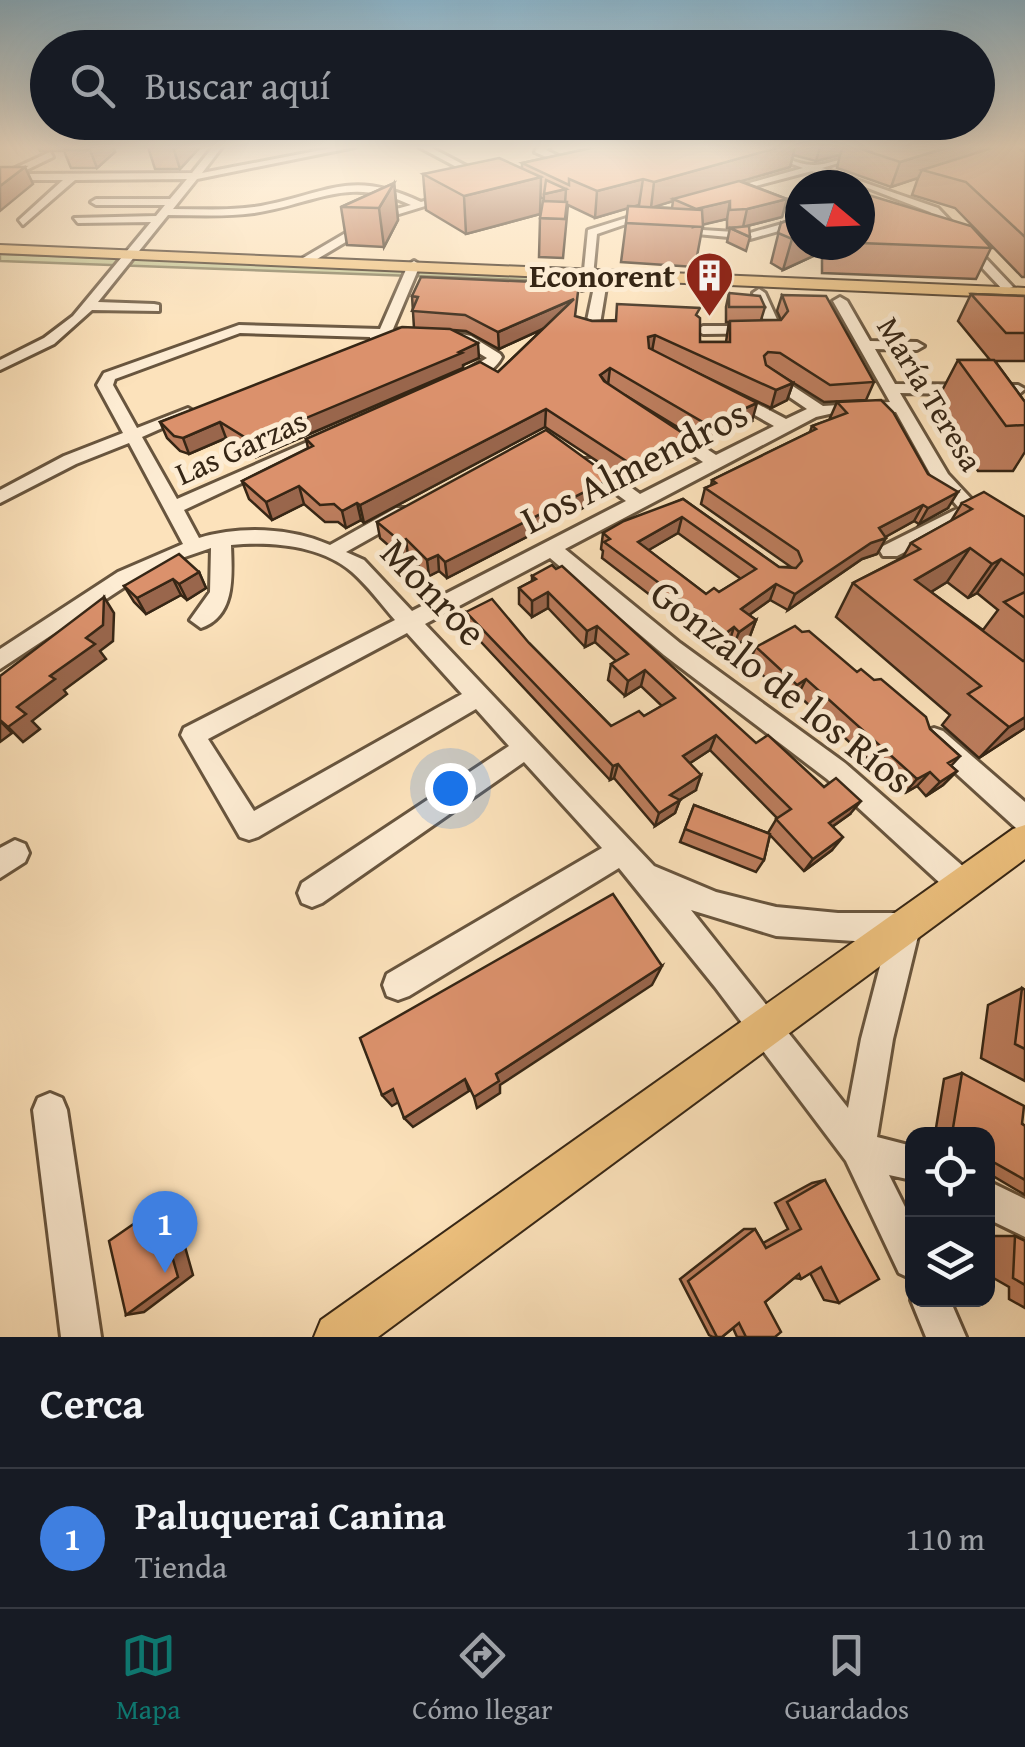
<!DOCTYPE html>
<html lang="es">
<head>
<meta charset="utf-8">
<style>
  :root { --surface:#171b24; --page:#242831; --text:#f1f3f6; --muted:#9ea1a6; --line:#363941; --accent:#0f766e }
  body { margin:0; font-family:"Gentium Book Plus",serif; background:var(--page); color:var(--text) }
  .controls { position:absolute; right:30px; bottom:30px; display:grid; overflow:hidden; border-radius:20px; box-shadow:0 10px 40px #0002 }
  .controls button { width:90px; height:90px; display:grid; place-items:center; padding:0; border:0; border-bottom:2px solid var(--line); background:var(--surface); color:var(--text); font:50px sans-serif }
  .compass { position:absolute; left:785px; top:170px; width:90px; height:90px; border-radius:50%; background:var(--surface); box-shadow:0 10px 40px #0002; rotate:109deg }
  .you { position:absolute; left:450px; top:788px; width:35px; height:35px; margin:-25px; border:8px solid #fff; border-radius:50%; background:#1a73e8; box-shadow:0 0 0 15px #1a73e833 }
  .badge { display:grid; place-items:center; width:65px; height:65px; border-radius:50%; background:var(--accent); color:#fff; font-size:32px; font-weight:700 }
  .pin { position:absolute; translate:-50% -82px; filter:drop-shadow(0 2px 5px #0008) }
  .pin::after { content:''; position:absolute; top:52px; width:35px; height:30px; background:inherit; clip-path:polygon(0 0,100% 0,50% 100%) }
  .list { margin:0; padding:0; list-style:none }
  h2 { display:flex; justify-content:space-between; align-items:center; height:130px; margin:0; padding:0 40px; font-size:42px }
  h2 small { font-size:32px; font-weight:400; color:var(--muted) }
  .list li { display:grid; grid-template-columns:65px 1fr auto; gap:30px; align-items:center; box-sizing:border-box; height:140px; padding:0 40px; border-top:2px solid var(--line) }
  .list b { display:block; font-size:38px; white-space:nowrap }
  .list p { margin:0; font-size:32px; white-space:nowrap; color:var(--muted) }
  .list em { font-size:32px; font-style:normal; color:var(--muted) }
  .icon { flex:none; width:55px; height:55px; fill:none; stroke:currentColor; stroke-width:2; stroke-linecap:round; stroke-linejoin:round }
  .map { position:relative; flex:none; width:1025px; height:1337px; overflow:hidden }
  .search { position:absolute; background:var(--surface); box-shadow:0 10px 40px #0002; left:30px; right:30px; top:30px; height:110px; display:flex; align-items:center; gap:25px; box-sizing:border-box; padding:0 35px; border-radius:55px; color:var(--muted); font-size:38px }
  .sheet { height:270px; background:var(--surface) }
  nav { display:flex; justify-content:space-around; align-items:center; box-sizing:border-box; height:140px; border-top:2px solid var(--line); background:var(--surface); font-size:28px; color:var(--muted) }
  nav a { display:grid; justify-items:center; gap:5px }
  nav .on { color:var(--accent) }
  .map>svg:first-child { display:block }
  .green { fill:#c1c38f; stroke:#7c7452; stroke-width:2.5 }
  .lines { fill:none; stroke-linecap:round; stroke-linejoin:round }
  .minor-casing { stroke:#68553e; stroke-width:6 }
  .major-casing { stroke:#362615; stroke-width:4 }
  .minor { fill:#fdecd3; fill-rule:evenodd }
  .major { fill:#eec17e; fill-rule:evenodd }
  .wall { fill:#bc7d5d; stroke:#362615; stroke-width:2.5; fill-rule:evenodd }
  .shaded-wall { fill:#99664c; stroke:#362615; stroke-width:2.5 }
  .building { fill:#db916c; stroke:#362615; stroke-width:2.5; fill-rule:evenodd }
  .labels { text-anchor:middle; stroke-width:10; stroke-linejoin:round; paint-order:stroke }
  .far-poi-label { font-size:32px; font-weight:bold; fill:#362615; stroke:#fdecd3; text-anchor:end }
  .far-street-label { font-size:32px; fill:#362615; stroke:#fdecd3 }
  .street-label { font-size:40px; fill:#362615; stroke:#fdecd3 }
</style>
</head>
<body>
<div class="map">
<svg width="1025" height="1337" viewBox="0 0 1025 1337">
  <rect width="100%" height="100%" fill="#fce2bb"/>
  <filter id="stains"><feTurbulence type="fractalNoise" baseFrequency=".002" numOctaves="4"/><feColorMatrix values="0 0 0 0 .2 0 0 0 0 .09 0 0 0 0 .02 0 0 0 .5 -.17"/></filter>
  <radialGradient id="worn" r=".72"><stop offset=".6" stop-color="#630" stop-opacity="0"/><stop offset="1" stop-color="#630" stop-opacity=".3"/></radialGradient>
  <!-- green -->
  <path class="green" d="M0,254L577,275V282L0,261Z"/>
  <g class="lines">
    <defs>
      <g id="minor">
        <path d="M213,147H222L202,173L337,147H355L197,179L173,209C202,209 232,211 261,206C329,193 351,169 421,202L456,192L461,195L386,218L307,265L301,261L303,258L378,214L411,205C348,175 315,204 254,213C225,217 197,215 168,215L98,302L154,304L159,305V311L92,310L54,344L0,370V360L44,338L73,316L151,222L78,223L74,218L156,216L165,205H96L91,202L96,199H170L187,179L75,180L23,225L19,220L63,180H0V174H11V170L50,152L53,157L18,174L192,173Z"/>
        <path d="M419,147H430L491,179L483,181Z"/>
        <path d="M537,147H550L546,150L581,167L573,169L535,152Z"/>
        <path d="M747,147C770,147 793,166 815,165C841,163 865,147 891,147L822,168L938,208L1013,287L1003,290L930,212L860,185L812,171L721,195V191L803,168Z"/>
        <path d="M652,210L661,212L597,234L592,287L582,290L588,230Z"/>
        <path d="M800,219V225L750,239L665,231L671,228L750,233Z"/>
        <path d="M414,261L420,265L393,329L420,331V337H388L376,343L371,342L370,337L240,333L115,379L113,385L137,428L188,408L196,413L142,437L177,499L328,433H340L342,436L184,510L199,538C239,526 289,527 330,545L396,508H410V516L346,552L364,560L412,611L626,501L580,467V459H592L640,494L703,462L655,429V423H667L716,455L774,426L723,397V391H733L786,419L807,409L763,379V373H773L823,406L890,402L833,301L840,297L847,301L870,341L917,342L924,346L917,350L875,349L895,384L1018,385L1025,389L1018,395L900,393L948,474L978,506L1025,538V553L970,518L897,556H883L880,551L883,546L959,508L932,477L896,412H838L816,417L565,549L680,643L845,763L973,875L977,885L973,895L963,899L953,895L827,779L664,655L550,558L425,624L654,866L716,892L776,907L838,913H905L915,918L920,928L893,1039L877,1137L912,1146V1180L889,1175L912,1221V1279L899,1273L846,1161L715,987L619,868L409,996L398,1000L387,996L383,985L387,974L602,848L524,762L322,903L312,907L302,903L298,893L302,883L509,746L476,709L258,837L249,840L240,837L181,735L184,728L395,620C381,604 368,586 352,572C321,545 270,541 231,545C232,575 236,616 201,628L190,620L210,592L211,548L176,560L132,582L0,669V649L118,572L183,544L129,443L76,464L0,503V490L64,456L123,433L97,385L104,373L239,325L380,329L408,265ZM407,633L462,694L254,811L208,739ZM691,910L776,936L886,943L861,1039L848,1108Z"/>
        <path d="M600,283L606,287L599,330L592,334L585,330L594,287Z"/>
        <path d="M759,289L765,293L780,326L776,333L703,334L696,330L703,326H766L753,293Z"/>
        <path d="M452,332L471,336L500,354L502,357C495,371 475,383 459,381V375L487,358L461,342L447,339L445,336Z"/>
        <path d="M934,728L943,731L1025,802V831L1016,828L925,745L922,738L925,731Z"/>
        <path d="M15,840L25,844L29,853L25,862L0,878V848Z"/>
        <path d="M50,1093L62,1098L67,1110L101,1337H61L33,1110L38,1098Z"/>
        <path d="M988,1181L1025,1199V1237L988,1219Z"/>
        <path d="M912,1295V1300H950L966,1337H926L911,1300Z"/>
      </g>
      <g id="major">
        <path d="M0,245L1025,288V298L0,253Z"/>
        <path d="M1025,825V859L378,1337H314L321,1320L1013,829Z"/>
      </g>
    </defs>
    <!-- minor casing -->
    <use href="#minor" class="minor-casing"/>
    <!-- major casing -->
    <use href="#major" class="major-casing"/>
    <!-- minor -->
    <use href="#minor" class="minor"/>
    <!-- major -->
    <use href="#major" class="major"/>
  </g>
  <!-- wall -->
  <g class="wall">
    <path d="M38,147H113L115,152L97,168H71L64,151H40Z"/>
    <path d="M148,147H200L180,169H155Z"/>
    <path d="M596,147H989L988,149L993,147H1025V277H1022L955,208L912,195L918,178L891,187L837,168L840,155L816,161L793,155L790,167L740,181L787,199L782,217L743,227L727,228V219L703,224L695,267L621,262L628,208L595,218L568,205L563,258L539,257L540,218L544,199L540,197V214L466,234L426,210L423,174L522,169V163ZM673,201L672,208L652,207Z"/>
    <path d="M394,183L398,220L384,247L347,245L341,207Z"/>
    <path d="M860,196L991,248L976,279L822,273V252L783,270L771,263L781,223L800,245H860Z"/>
    <path d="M730,228L750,237L746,251L727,242Z"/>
    <path d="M729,293L765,307L761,320H781L777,311L782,295L874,382L866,400L824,402L773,370L793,383L787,400L771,408L685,367L752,421L704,443L625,395L683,453L632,484L545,427L364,523L361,520L346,528L338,522H325L304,504L272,520L249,499L242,481L308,448L306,439L498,372L543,329L499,349L466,331L453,330L479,358L463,365V368L256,457L226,438L189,454L180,451L167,438L160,422L414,328L412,296L576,317L592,321L698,317L700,342H726L729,322H726V307Z"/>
    <path d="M971,294L1025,296V361H995L1025,402V452L1013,471H978L935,404L958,360H990L958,321Z"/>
    <path d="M837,402L928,474L948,508L919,524L914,521L885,537L877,554L862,559L788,610L770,600L749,615L756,620L750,636L733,647L729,643L720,649L602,558L603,551L601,549L603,533L683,499L779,567H791L701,504L705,488L711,486L712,480L810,432L812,426L832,419L830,418ZM678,533L741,579L719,592L706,594L648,550Z"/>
    <path d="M612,478L610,494L447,578L439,571L429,576L408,556L403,558L380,538L377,522Z"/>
    <path d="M962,503L1025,517V728L979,758L942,725L950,715L836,617L853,583L903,557L911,543L951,521ZM947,582L968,598L977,593L998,610L983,630L931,592Z"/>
    <path d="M199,572L206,588L187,600L181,595L146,614L134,602L124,586Z"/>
    <path d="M532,576L850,814L832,827V850L804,871L770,835L764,860L756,872L680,842L694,805L768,833L777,818L710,750L690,763L696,790L680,799L675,813L655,826L614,778L610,780L468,628L466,612L529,643L611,726L644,716L662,706L641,686L625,696L608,680L611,664L616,661L595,642L585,647L548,608L532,617L519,604V588L532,581Z"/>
    <path d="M756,647L857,672L930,729L960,756L951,766L957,771L943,785L926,796L917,786L905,793L798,695L789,700L749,662Z"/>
    <path d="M1022,988L1025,990V1081L981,1058L988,1005Z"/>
    <path d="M962,1073L1025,1126V1195L988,1173V1134H935L944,1079Z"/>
    <path d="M825,1180L839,1303L824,1300L810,1273L801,1279L794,1278L765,1302L775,1337H737L733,1328L722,1337H713L709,1335L680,1279L744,1229H755L763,1243L788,1229L775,1203L812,1183Z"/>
    <path d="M993,1236H1015L1025,1241V1308L1009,1299V1287L990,1276Z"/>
  </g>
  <!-- shaded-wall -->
  <g class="shaded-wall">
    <path d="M93,147H113L115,152L97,168L90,150Z"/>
    <path d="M173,147H200L180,169Z"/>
    <path d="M780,147H795L790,167L676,200L673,199V201L651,208L654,182Z"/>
    <path d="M820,147H843L840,155L816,161Z"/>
    <path d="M949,147H989L984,157L922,170L918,178L891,187L900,162Z"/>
    <path d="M25,167L33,184L0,211V186Z"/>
    <path d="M541,177L540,214L466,234L464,196Z"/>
    <path d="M643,179L639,205L595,218L597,191Z"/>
    <path d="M394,183L398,220L384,247L379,208Z"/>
    <path d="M566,189L564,219L543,218L544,194Z"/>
    <path d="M787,199L782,217L743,227L747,209Z"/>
    <path d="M730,201L727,219L693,227L696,209Z"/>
    <path d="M800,236V245H824L822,252L783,270L792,239Z"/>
    <path d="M574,299L573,315L499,349L498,332Z"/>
    <path d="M655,335L652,351L645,354L648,337Z"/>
    <path d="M478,343L479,358L463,365V368L256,457L251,441Z"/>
    <path d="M610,368L608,385L600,375Z"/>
    <path d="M793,383L787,400L771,408L776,390Z"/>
    <path d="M757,403L752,421L704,443L708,425Z"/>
    <path d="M546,409L545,427L364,523L360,505Z"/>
    <path d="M220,422L226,438L189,454L183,438Z"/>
    <path d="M687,436L683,453L632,484L634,466Z"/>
    <path d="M612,478L610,494L447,578L445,562Z"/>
    <path d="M299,486L304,504L272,520L266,502Z"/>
    <path d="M958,492L948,508L919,524L928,508Z"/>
    <path d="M357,503L361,520L346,528L342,511Z"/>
    <path d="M923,505L914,521L880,540L886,538L877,554L862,559L788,610L795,594L879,528Z"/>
    <path d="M682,517L678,533L635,558L638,542Z"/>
    <path d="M406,539L408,556L403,558L401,542Z"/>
    <path d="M970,548L947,582L895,614L915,580Z"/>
    <path d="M438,555L439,571L429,576L427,560Z"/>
    <path d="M1001,559L977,593L968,598L992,564Z"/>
    <path d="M199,572L206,588L187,600L179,584Z"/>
    <path d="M173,579L181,595L146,614L137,598Z"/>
    <path d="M776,584L770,600L735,625L741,609Z"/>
    <path d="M548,592V608L532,617V601Z"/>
    <path d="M104,597L114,613L113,641L100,651L106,659L64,690L67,694L32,721L40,729L23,742L8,727L17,707L50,676L86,638Z"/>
    <path d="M756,620L750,636L733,647L739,632Z"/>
    <path d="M597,626L595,642L585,647L587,631Z"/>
    <path d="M734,627L729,643L720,649L726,633Z"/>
    <path d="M645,670L641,686L625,696L628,681Z"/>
    <path d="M806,679L798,695L789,700L797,685Z"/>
    <path d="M1025,717V728L979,758L1009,727Z"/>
    <path d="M0,721L12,733L0,742Z"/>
    <path d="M716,735L710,750L678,771L683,756Z"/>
    <path d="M618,764L614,778L610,780L613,766Z"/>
    <path d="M957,771L943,785L926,796L940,782Z"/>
    <path d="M930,772L917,786L905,793L917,779Z"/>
    <path d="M701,775L696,790L665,809L670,795Z"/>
    <path d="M680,800L675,813L655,826L659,813Z"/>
    <path d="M861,801L850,814L819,836L829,823Z"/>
    <path d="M843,837L832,850L804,871L813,859Z"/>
    <path d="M662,966L652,985L500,1085V1093L477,1108L474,1097L496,1074Z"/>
    <path d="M465,1079L469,1091L413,1127L404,1118Z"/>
    <path d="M393,1089L402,1100L392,1106L382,1095Z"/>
    <path d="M158,1207L174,1208L193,1275L144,1312L126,1315Z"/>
  </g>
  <!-- building -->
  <g class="building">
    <path d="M68,147H93L90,150H64Z"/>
    <path d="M596,147H780L654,182L643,179L597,191L569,179V185L522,163Z"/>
    <path d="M855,147H949L900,162Z"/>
    <path d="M995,147H1016L1025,152V237L966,182L922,170Z"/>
    <path d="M499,158L541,177L464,196L423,174Z"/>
    <path d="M0,167H25L0,186Z"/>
    <path d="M546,180L566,189L544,194Z"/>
    <path d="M739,181L787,199L747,209L730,210V201L696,209L673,199Z"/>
    <path d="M394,183L379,208L341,207Z"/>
    <path d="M865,194L971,226L991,248L860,243V196Z"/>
    <path d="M543,201L567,202L565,219L540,218Z"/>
    <path d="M628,206L702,210L703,227L626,223Z"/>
    <path d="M800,215V236L792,239L778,233L781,223Z"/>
    <path d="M749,226L750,237L730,228Z"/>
    <path d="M421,277L579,284L575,316L592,321H616L617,304L700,308L696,315L700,318V342H730V321L781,320L788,311L782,295L826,296L874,382L830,385L780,353L768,352L764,356L766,365L793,383L776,390L655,335L648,337L649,348L757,403L708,425L610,368L600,375L604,381L687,436L634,466L546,409L360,505L357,503L342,511L334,504L320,505L299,486L266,502L242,481L313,446L306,439L480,362L498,372L574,299L498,332L465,315L412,311L418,297L412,296Z"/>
    <path d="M729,293L760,296L765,307H729Z"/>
    <path d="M971,294L1025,296V333H1006Z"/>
    <path d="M402,327L450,329L478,343L459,352L462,353L251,441L220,422L183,438L174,436L160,422Z"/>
    <path d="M958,360H994L1025,402V425L1006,426Z"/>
    <path d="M881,400L893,412L928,474L958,492L928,508L923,505L879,528L886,538L871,543L795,594L776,584L741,609L756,620L739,632L734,627L726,633L604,542L610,539L603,533L624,521L683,499L779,567L796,568L802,561L798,551L705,488L716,483L712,480L816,429L812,426L847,413L837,402ZM682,517L756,569L719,592L714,588L706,594L638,542Z"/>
    <path d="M546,430L612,478L445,562L438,555L427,560L406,539L401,542L377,522Z"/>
    <path d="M984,492L1025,517V576L1001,559L992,564L970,548L915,580L1023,661L1025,660V717L1009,727L968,694L981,686L853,583L920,549L911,543L972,509L962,503Z"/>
    <path d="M179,554L199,572L179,584L173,579L137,598L124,586Z"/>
    <path d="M552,565L556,569L562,566L756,743L768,735L824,787L836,778L861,801L829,823L843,837L813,859L776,819L791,809L716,735L683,756L701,775L670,795L680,800L659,813L618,764L613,766L466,612L492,599L529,643L611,726L639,711L644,716L675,698L645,670L628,681L611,664L628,654L597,626L587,631L548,592L532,601L519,588L536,579L532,576Z"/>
    <path d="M1025,592V618L1004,602Z"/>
    <path d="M104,597L103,625L86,638L95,644L50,676L55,679L17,707L26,714L8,727L0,720V676Z"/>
    <path d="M795,626L802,632L809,631L857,672L861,669L874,680L881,679L926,717L930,729L960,756L948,763L957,771L940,782L930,772L917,779L806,679L797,685L756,647Z"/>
    <path d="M694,805L770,834L764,860L685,829Z"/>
    <path d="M613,894L662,966L496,1074L499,1081L474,1097L465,1079L404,1118L393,1089L382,1095L360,1038Z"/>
    <path d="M1022,988L1025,990V1049L1015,1044Z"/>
    <path d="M962,1073L1024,1106L1022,1124L1025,1126V1180L988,1159V1134H952Z"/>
    <path d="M825,1180L879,1279L839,1303L821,1267L801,1279L799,1274L765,1302L781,1332L775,1337H746L739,1323L722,1337H717L688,1281L755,1229L766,1248L801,1229L787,1202Z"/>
    <path d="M158,1207L178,1277L126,1315L109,1241Z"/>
    <path d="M1015,1236L1025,1241V1285L1013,1278Z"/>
  </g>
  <!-- sky -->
  <linearGradient id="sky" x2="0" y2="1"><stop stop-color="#8bb8d1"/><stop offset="0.44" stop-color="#fef2e0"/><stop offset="1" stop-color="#fef2e0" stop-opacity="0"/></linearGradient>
  <rect width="1025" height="334" fill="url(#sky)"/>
  <!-- icons -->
  <defs>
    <symbol id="building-pin" viewBox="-11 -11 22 30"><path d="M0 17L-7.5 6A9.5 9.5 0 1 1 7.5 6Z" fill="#8f2418" stroke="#fdecd3"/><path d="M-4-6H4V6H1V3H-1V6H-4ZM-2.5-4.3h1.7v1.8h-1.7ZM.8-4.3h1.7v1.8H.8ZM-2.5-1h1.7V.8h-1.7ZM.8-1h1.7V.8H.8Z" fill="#fff"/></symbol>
  </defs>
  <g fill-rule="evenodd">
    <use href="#building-pin" x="682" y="248" width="55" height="75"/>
  </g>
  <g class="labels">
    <!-- far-poi labels -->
    <g class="far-poi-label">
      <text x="675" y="287">Econorent</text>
    </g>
    <!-- far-street labels -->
    <g class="far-street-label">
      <text transform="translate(930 394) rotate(59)" y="11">María Teresa</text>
      <text transform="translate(241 447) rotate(-24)" y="11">Las Garzas</text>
    </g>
    <!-- street labels -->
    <g class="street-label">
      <text transform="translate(634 466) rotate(-27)" y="14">Los Almendros</text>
      <text transform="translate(434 592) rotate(46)" y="14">Monroe</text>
      <text transform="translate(782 686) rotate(38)" y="14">Gonzalo de los Ríos</text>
    </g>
  </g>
  <rect width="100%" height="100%" filter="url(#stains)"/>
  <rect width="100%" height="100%" fill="url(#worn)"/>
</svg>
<div class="controls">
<button><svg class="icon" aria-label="locate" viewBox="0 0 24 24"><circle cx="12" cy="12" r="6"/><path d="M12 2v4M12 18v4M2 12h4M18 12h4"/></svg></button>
<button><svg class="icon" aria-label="layers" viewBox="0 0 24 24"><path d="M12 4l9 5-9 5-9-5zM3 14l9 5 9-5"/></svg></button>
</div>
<svg class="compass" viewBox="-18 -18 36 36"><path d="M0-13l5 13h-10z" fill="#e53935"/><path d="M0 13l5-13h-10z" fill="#9ea1a6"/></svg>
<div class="you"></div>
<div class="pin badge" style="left:165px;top:1273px;background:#3f7fe0">1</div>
<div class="search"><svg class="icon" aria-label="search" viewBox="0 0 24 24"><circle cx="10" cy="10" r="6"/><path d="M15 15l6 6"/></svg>Buscar aquí</div>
</div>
<section class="sheet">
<h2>Cerca<small></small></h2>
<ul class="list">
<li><span class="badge" style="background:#3f7fe0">1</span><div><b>Paluquerai Canina</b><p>Tienda</p></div><em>110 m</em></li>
</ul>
</section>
<nav>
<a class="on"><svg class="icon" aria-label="map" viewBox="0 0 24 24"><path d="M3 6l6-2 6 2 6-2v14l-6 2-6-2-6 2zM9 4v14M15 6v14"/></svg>Mapa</a>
<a><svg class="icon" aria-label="directions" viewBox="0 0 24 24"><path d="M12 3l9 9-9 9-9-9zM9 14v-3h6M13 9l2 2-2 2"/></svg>Cómo llegar</a>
<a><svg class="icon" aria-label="saved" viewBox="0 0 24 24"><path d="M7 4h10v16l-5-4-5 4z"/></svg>Guardados</a>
</nav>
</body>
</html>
